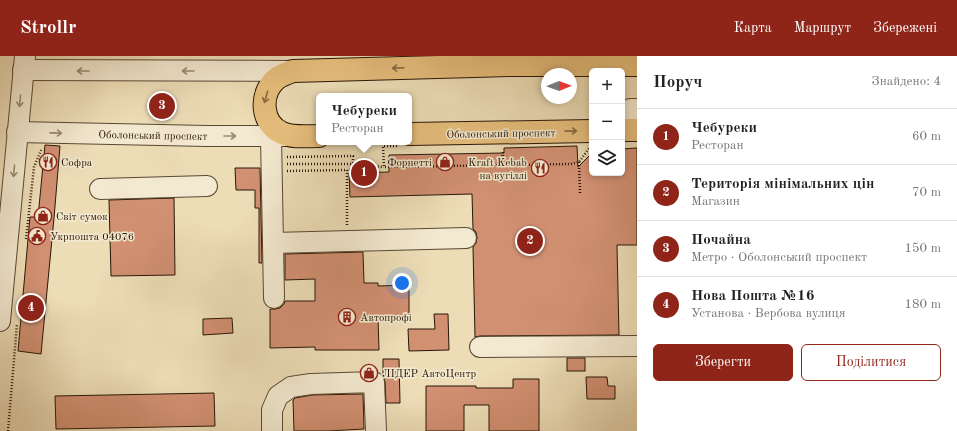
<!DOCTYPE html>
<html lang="uk">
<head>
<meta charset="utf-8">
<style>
  :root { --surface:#fff; --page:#f2f2f2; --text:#222; --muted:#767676; --line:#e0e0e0; --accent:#8f2418 }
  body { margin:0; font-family:"Old Standard TT",serif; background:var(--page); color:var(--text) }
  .controls { position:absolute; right:12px; top:12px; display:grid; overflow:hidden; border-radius:6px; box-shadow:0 2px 6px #0003 }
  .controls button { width:36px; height:36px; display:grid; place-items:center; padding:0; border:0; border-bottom:1px solid var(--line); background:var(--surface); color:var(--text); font:20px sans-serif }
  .compass { position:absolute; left:541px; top:12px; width:36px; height:36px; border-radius:50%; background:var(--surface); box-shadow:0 2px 6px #0003; rotate:89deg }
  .you { position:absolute; left:402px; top:227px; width:14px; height:14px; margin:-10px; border:3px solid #fff; border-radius:50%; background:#1a73e8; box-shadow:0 0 0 6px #1a73e833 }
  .badge { display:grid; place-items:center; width:26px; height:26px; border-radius:50%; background:var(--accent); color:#fff; font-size:13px; font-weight:700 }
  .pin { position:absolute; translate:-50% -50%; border:2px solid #fff; box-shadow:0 1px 4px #0006 }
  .popup { position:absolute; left:316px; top:37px; width:96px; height:52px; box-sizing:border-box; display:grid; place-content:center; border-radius:6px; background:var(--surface); filter:drop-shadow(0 1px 3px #0005); font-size:13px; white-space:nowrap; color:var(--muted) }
  .popup b { font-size:15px; color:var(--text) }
  .popup::after { content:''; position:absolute; left:50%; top:100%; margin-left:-8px; border:8px solid transparent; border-top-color:var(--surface) }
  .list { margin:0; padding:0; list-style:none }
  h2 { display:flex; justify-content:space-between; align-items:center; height:52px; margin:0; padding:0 16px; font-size:17px }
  h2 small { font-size:13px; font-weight:400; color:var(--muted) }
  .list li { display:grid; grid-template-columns:26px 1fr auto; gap:12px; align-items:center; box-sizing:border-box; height:56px; padding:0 16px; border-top:1px solid var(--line) }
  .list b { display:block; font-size:15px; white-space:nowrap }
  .list p { margin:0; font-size:13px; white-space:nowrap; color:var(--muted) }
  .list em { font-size:13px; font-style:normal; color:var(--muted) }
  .actions { display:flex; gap:8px; padding:12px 16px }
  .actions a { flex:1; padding:9px 0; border:1px solid var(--accent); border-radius:6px; text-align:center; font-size:14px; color:var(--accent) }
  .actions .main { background:var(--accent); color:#fff }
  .icon { flex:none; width:22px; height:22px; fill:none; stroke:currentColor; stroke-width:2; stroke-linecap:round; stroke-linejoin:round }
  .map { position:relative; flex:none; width:637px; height:375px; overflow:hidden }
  header { display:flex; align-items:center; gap:24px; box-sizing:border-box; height:56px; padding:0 20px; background:var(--accent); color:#fff }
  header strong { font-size:19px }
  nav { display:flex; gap:22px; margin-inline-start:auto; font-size:14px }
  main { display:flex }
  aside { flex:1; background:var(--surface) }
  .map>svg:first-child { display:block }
  .building { fill:#d19072; stroke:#281606 }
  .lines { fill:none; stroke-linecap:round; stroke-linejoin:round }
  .minor-casing { stroke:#594832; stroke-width:22 }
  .major-casing { stroke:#281606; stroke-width:24 }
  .path { stroke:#281606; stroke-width:2.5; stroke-dasharray:1 2; stroke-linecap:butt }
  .minor { stroke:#f3e9d0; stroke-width:20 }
  .major { stroke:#e6be7c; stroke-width:22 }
  .oneway { stroke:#876a41 }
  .oneway2 { stroke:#988a75 }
  .labels { text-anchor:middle; stroke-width:3; stroke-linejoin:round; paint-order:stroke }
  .street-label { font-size:11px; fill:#281606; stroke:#f3e9d0 }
  .poi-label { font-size:11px; fill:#281606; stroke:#f3e9d0; text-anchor:start }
</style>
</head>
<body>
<header>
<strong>Strollr</strong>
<nav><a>Карта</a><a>Маршрут</a><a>Збережені</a></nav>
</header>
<main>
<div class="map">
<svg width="637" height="375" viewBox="0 0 637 375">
  <rect width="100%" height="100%" fill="#edddb7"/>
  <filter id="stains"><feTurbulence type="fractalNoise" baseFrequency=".005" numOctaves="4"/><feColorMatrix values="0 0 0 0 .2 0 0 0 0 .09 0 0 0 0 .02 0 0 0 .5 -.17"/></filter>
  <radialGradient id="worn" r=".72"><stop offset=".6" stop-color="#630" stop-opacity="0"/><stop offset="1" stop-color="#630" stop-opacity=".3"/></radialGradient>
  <!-- building -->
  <g class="building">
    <path d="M45,89L60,90L54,162L41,298L18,295L30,161H38Z"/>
    <path d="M577,90L578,111L592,97V117H622V93L637,92V189H617L619,279L480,280L475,281L473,191L476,187L477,182L476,176L473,173L472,138L350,141L349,117L389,116V99L504,97V92Z"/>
    <path d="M235,112H260L262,207H259V152H255V134H236Z"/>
    <path d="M174,142L175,219L111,220L109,144Z"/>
    <path d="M363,196L364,227H378V230L409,229V262H378L379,294H315V291L270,292V253H275L280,252L284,248L285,245H315V223L285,224V198Z"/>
    <path d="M434,258H448L449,294L409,295L408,273H435Z"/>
    <path d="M232,262L233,277L203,279V263Z"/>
    <rect x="567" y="302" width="18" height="13"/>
    <path d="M383,303H399L400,347H386L385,326L383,319Z"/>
    <path d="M586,321H607L608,330H615V343H587Z"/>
    <path d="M513,323H539V375H489V349H464V375H426V330H476V332H513Z"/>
    <path d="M214,337L215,370L56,373L55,340Z"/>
    <path d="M363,338L364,373L328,375H294L293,344L295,342L312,339Z"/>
  </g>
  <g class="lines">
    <defs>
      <g id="minor">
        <path d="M23,14L293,15"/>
        <path d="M622,59L630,53H637"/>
        <path d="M17,76L207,80H290"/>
        <path d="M271,80L274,242"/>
        <path d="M100,133L207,130"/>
        <path d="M273,187L466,182"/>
        <path d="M0,265L25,0"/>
        <path d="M480,291L637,290"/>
        <path d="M272,375V354L278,340L291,331L311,328L374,326L376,375"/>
      </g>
      <g id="major">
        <path d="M622,74H637"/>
        <path d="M409,78L592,75"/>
        <path d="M319,80C307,80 293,82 282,77C261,68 259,38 276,23C281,19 287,17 293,15L512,9H637"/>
      </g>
    </defs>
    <!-- minor casing -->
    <use href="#minor" class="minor-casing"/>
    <!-- major casing -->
    <use href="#major" class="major-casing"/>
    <!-- path -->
    <g class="path">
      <path d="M397,90H383L384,111L571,108L579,106L590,91"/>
      <path d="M287,101L353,100V108L384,111"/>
      <path d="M579,106L580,137"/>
      <path d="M287,108H353V114H347V169"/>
      <path d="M502,109L503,94"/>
      <path d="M287,115L347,114"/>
      <path d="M26,183L34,111L42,92"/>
      <path d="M8,375L17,268"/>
    </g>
    <!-- minor -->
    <use href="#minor" class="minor"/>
    <!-- major -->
    <use href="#major" class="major"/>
  </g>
  <!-- one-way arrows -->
  <defs><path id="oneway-shaft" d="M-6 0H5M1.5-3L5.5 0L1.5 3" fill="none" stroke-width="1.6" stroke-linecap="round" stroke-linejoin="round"/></defs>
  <g class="oneway">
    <use href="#oneway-shaft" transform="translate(398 12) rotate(178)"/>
    <use href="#oneway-shaft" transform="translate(266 41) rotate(106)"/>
    <use href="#oneway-shaft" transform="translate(571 75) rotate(-1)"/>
  </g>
  <g class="oneway2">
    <use href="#oneway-shaft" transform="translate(83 15) rotate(-180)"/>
    <use href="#oneway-shaft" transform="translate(188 15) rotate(-180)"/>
    <use href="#oneway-shaft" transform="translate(20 45) rotate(95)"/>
    <use href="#oneway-shaft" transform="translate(56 77) rotate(1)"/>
    <use href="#oneway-shaft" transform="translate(230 80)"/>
    <use href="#oneway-shaft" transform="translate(14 115) rotate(95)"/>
  </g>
  <!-- icons -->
  <defs>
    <symbol id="restaurant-ring" viewBox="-11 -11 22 22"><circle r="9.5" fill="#f3e9d0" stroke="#8f2418" stroke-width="1.5"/><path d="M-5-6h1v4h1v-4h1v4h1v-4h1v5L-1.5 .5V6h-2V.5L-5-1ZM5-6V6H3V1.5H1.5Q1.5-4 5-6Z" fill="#8f2418"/></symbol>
    <symbol id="shop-ring" viewBox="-11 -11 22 22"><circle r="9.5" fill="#f3e9d0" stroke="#8f2418" stroke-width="1.5"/><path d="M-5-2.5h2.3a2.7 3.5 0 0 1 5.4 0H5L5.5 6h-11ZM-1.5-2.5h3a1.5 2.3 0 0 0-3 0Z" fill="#8f2418"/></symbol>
    <symbol id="civic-ring" viewBox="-11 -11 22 22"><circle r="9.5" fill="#f3e9d0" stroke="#8f2418" stroke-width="1.5"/><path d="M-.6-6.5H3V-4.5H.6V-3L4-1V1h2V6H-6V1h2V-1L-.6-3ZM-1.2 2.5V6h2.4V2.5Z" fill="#8f2418"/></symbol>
    <symbol id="building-ring" viewBox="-11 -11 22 22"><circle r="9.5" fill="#f3e9d0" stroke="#8f2418" stroke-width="1.5"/><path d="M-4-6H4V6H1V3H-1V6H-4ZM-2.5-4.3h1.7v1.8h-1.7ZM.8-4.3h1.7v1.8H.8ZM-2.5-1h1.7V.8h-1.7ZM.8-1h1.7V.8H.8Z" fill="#8f2418"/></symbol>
  </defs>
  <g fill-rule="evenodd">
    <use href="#restaurant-ring" x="38" y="96" width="20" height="20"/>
    <use href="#shop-ring" x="435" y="96" width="20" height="20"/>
    <use href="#restaurant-ring" x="530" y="102" width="20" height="20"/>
    <use href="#shop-ring" x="33" y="150" width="20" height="20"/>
    <use href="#civic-ring" x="27" y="170" width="20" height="20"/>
    <use href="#building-ring" x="337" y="251" width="20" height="20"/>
    <use href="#shop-ring" x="359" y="307" width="20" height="20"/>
  </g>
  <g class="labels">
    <!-- street labels -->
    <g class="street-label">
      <text transform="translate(501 77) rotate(-1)" y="4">Оболонський проспект</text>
      <text transform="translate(153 79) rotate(1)" y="4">Оболонський проспект</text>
    </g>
    <!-- poi labels -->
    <g class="poi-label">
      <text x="61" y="110">Софра</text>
      <text x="432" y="110" text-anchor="end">Форнетті</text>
      <text x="527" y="110" text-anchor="end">Kraft Kebab<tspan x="527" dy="13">на вугіллі</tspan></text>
      <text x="56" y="164">Світ сумок</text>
      <text x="50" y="184">Укрпошта 04076</text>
      <text x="360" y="265">Автопрофі</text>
      <text x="382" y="321">ЛІДЕР АвтоЦентр</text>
    </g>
  </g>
  <rect width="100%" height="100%" filter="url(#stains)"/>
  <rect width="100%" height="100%" fill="url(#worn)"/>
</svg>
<div class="controls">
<button>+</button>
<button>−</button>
<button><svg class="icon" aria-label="layers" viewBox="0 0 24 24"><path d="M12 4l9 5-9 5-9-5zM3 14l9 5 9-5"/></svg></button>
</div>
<svg class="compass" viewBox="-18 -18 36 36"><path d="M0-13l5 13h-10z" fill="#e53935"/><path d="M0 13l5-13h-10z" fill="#767676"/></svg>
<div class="you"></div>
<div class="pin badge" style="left:364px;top:117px">1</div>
<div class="popup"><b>Чебуреки</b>Ресторан</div>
<div class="pin badge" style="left:530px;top:185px">2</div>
<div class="pin badge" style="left:162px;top:50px">3</div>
<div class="pin badge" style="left:31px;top:252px">4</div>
</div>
<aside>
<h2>Поруч<small>Знайдено: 4</small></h2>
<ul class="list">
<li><span class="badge">1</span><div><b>Чебуреки</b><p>Ресторан</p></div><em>60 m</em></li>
<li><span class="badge">2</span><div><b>Територія мінімальних цін</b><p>Магазин</p></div><em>70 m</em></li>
<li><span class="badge">3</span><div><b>Почайна</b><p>Метро · Оболонський проспект</p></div><em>150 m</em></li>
<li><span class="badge">4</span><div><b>Нова Пошта №16</b><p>Установа · Вербова вулиця</p></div><em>180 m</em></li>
</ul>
<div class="actions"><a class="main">Зберегти</a><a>Поділитися</a></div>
</aside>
</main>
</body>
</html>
